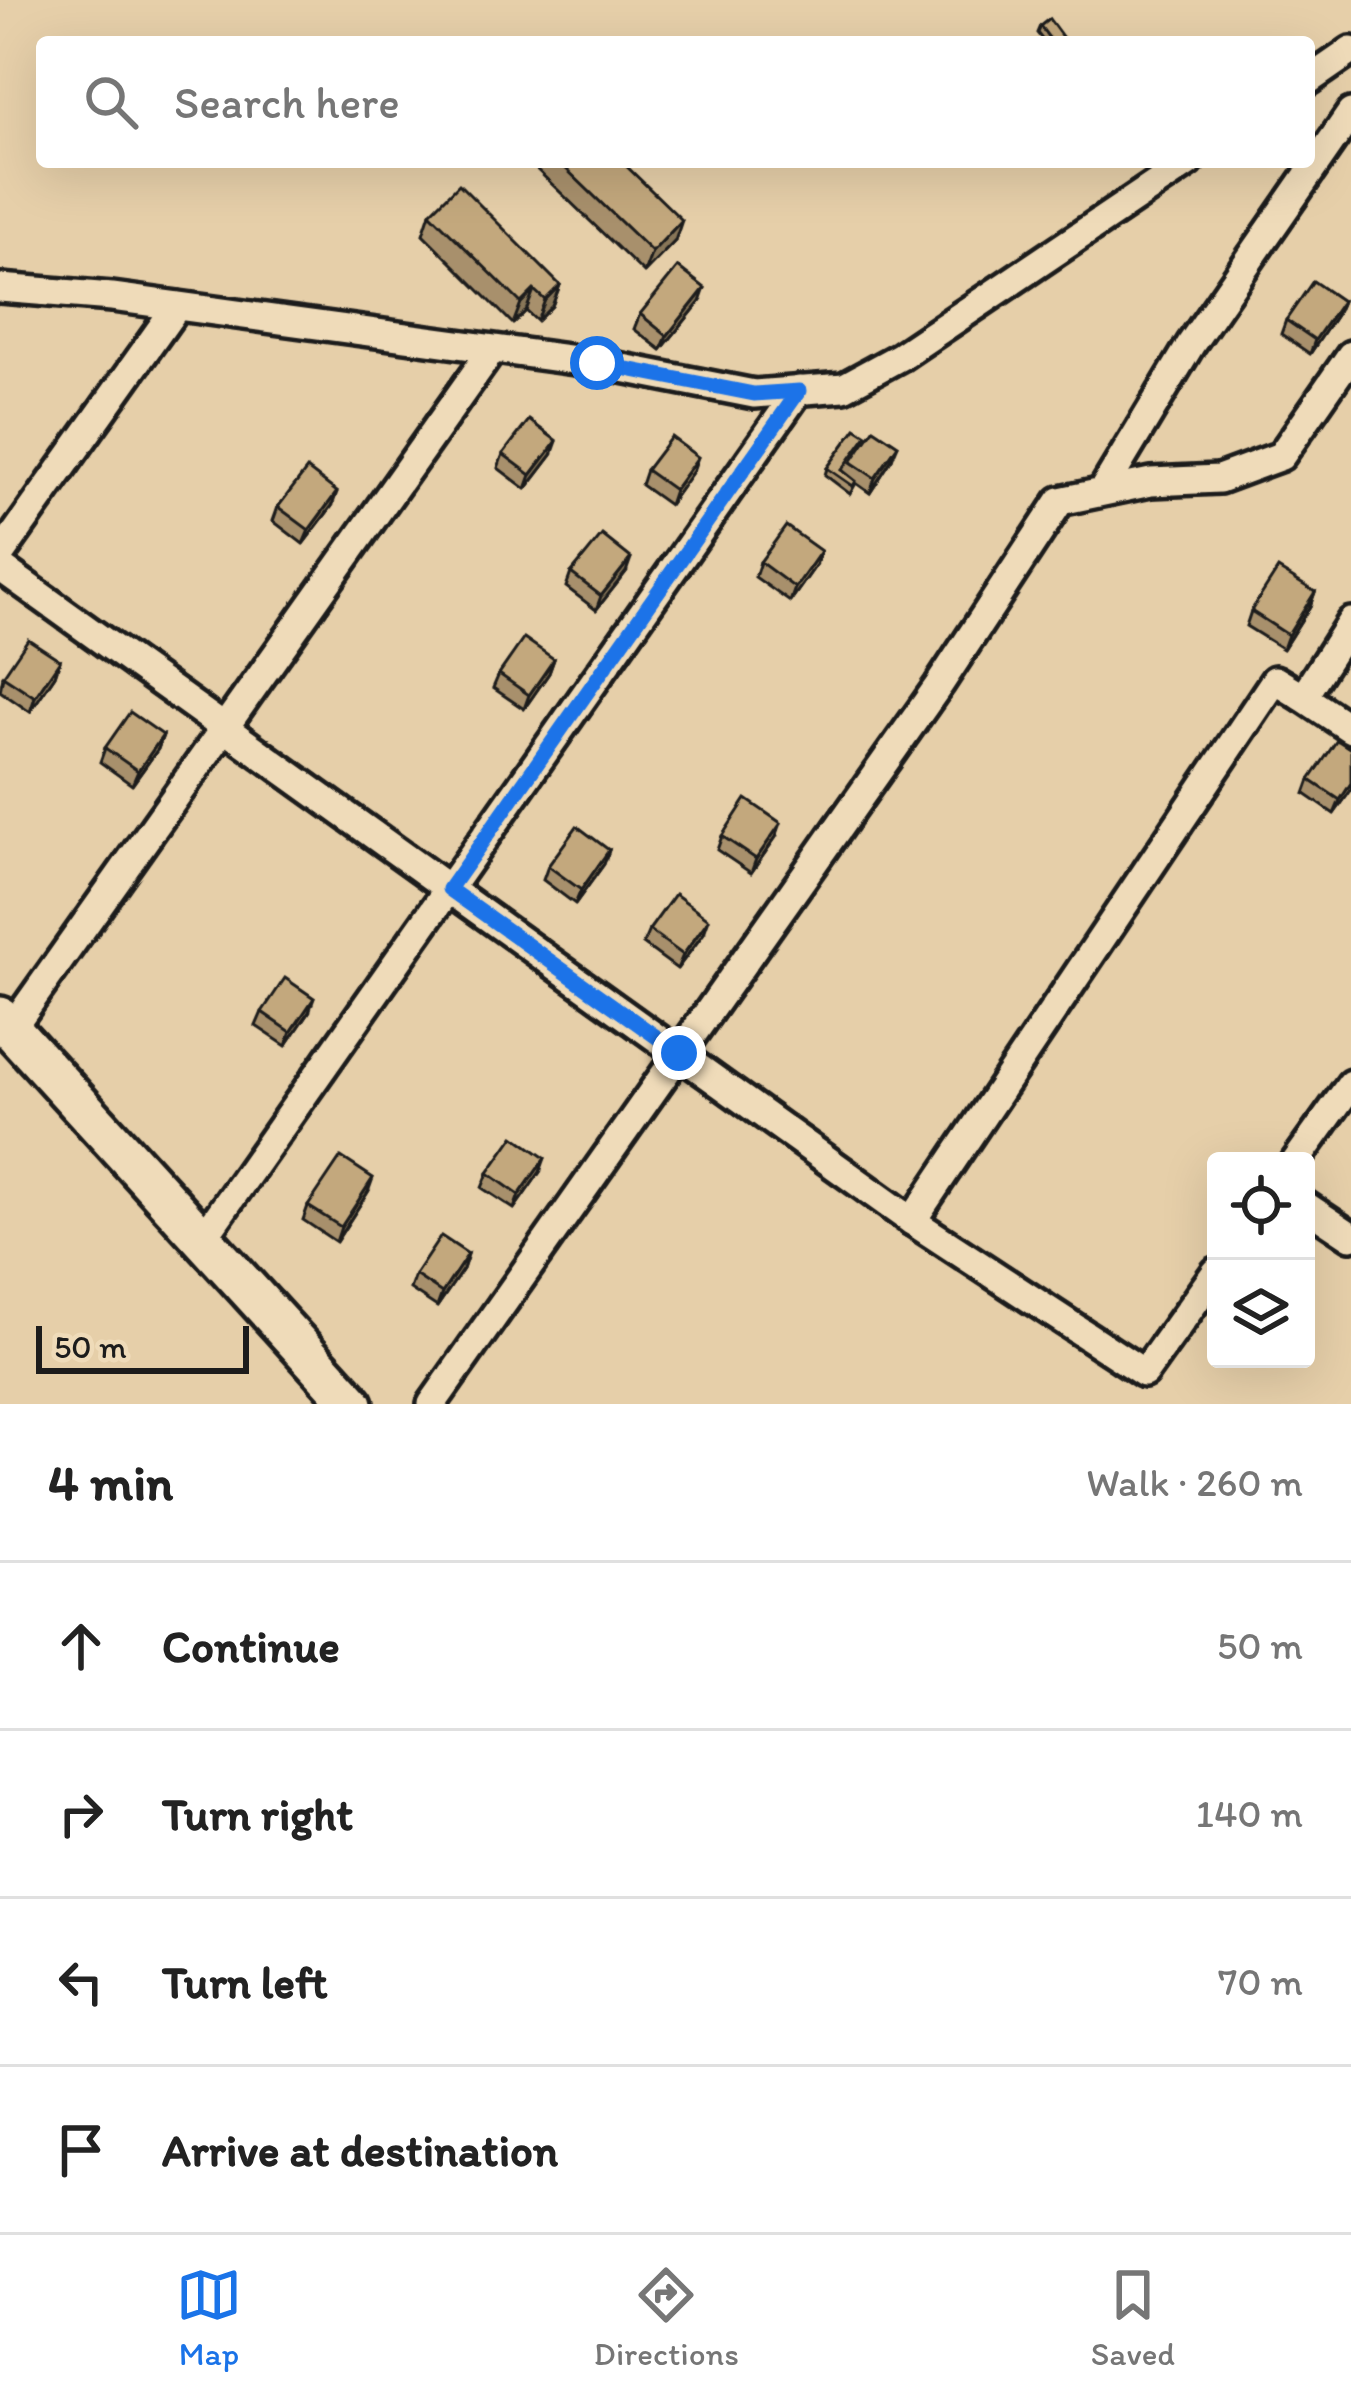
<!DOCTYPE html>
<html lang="en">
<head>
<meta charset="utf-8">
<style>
  :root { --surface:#fff; --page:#f6f6f6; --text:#222; --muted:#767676; --line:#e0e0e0; --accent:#1a73e8 }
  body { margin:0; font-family:Itim,sans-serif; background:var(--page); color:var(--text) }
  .controls { position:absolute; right:36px; bottom:36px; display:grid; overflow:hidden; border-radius:12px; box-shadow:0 12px 48px #0002 }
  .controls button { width:108px; height:108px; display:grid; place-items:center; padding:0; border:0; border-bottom:3px solid var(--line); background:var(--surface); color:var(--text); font:60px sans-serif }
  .scale { position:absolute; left:36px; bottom:30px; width:213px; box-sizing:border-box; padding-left:12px; border:6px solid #1c1c1c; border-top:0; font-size:33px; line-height:42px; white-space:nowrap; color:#1c1c1c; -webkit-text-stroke:9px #efdbb9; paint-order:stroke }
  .stop { position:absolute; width:36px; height:36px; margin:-27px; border:9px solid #1a73e8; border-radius:50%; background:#fff }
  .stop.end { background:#1a73e8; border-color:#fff; box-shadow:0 3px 12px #0008 }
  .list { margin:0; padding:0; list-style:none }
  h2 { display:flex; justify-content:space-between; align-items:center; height:156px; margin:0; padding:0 48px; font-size:51px }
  h2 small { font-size:39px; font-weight:400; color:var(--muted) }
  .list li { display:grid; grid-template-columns:78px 1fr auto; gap:36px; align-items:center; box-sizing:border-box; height:168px; padding:0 48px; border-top:3px solid var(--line) }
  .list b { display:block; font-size:45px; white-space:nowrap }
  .list em { font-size:39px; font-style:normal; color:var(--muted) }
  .icon { flex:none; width:66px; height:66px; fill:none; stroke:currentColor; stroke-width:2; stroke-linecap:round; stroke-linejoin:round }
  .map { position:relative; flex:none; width:1351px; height:1404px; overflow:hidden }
  .search { position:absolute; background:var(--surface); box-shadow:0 12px 48px #0002; left:36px; right:36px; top:36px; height:132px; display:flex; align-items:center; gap:30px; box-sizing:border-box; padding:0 42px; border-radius:12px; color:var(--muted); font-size:45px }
  .sheet { height:828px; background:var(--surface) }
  nav { display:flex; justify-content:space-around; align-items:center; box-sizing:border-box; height:168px; border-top:3px solid var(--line); background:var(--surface); font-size:33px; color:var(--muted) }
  nav a { display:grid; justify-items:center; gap:6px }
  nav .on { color:var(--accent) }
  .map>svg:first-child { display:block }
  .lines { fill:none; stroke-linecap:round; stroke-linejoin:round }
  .street-casing { stroke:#1c1c1c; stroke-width:36 }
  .secondary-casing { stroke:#1c1c1c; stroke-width:48 }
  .street { stroke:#efdbb9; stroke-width:27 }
  .secondary { stroke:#efdbb9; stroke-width:39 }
  .wall { fill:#a8906c; stroke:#1c1c1c; stroke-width:3 }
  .shaded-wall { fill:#887658; stroke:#1c1c1c; stroke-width:3 }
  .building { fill:#c3a87d; stroke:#1c1c1c; stroke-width:3 }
  .route { stroke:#1a73e8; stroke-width:15 }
</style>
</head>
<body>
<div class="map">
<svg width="1351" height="1404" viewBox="0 0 1351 1404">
  <rect width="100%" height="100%" fill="#e6cfa9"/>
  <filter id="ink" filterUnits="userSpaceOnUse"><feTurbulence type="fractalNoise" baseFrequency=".00833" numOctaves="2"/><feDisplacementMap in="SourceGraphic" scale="24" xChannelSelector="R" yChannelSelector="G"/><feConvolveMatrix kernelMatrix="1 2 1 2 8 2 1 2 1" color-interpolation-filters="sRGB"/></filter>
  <g filter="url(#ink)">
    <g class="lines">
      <defs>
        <g id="street">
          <path d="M1309,80L1351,51"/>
          <path d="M0,288L112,297L597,363L754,394L844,387L901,356L1189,162"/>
          <path d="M1103,490L1191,344L1351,113"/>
          <path d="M0,555L177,306"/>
          <path d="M0,567L912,1221L1144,1373L1216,1272"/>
          <path d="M1303,697L1351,729"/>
          <path d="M11,1029L492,350"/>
          <path d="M1296,1161L1351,1084"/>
          <path d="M1306,1206L1351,1236"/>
          <path d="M912,1221L1275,680L1303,697L1351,622"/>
          <path d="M203,1238L799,390"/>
          <path d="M432,1404L939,685L1060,501L1151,482L1219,479L1281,456L1351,355"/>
        </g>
        <path id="secondary" d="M0,1017L353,1404"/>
      </defs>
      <!-- street casing -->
      <use href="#street" class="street-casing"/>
      <!-- secondary casing -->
      <use href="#secondary" class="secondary-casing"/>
      <!-- street -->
      <use href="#street" class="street"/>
      <!-- secondary -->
      <use href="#secondary" class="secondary"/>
    </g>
    <!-- wall -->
    <g class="wall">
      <path d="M1040,26L1066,42H1044L1037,33Z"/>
      <path d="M529,162H622L675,241L644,273Z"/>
      <path d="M430,213L560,285L552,306L537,321L526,311L513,324L423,234Z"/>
      <path d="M1342,301L1336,315L1310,354L1281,334L1286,320Z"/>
      <path d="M700,302L661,350L634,329L640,314Z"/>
      <path d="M864,442L892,459L870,493L856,483L850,494L825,475L827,468Z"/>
      <path d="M503,454L552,455L526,489L498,468Z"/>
      <path d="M646,470L693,471L669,505L641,485Z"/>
      <path d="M332,506L303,544L273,521L278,507Z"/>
      <path d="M760,562L816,565L790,602L755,577Z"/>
      <path d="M626,572L596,610L566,587L571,573Z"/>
      <path d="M1315,592L1310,606L1283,649L1246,626L1251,611Z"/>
      <path d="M554,659L549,673L524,709L493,688L499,674Z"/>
      <path d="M60,660L55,675L30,712L0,691L3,676Z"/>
      <path d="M163,735L158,749L132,785L100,762L105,748Z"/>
      <path d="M1310,780L1351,790L1334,814L1305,794Z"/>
      <path d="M722,836L776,837L751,873L717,850Z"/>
      <path d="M609,850L604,864L575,904L543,880L548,866Z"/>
      <path d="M649,930L704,933L677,969L643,944Z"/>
      <path d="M262,1012H309L286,1046L256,1026Z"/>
      <path d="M540,1172L514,1209L482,1188L488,1173Z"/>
      <path d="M368,1192L336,1242L303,1220L308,1206Z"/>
      <path d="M468,1254L463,1269L437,1307L410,1289L415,1275Z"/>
    </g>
    <!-- shaded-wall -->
    <g class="shaded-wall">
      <path d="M682,220L675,241L644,273L652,252Z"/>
      <path d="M560,285L552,306L537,321L545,300Z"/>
      <path d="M705,288L700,302L661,350L667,336Z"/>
      <path d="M534,290L526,311L513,324L521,303Z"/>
      <path d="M1342,301L1336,315L1310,354L1315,340Z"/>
      <path d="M557,441L552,455L526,489L531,475Z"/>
      <path d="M898,445L892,459L870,493L875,478Z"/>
      <path d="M698,457L693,471L669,505L674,490Z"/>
      <path d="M337,492L332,506L303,544L309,530Z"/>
      <path d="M821,551L816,565L790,602L795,588Z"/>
      <path d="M631,558L626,572L596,610L601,596Z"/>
      <path d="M1315,592L1310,606L1283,649L1288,635Z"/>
      <path d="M554,659L549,673L524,709L529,695Z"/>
      <path d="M60,660L55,675L30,712L35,697Z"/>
      <path d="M163,735L158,749L132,785L138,771Z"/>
      <path d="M1351,783V790L1334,814L1340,800Z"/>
      <path d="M781,823L776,837L751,873L756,859Z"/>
      <path d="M609,850L604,864L575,904L581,890Z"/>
      <path d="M709,919L704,933L677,969L683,955Z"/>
      <path d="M314,998L309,1012L286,1046L291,1032Z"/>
      <path d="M545,1158L540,1172L514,1209L519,1195Z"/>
      <path d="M373,1178L368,1192L336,1242L341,1227Z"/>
      <path d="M468,1254L463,1269L437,1307L442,1293Z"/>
    </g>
    <!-- building -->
    <g class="building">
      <path d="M1049,19L1066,42H1052L1040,26Z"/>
      <path d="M559,162H622L682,220L652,252Z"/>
      <path d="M459,184L560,285L545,300L534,290L521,303L430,213Z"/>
      <path d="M678,267L705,288L667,336L640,314Z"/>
      <path d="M1313,281L1342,301L1315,340L1286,320Z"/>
      <path d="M529,420L557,441L531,475L503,454Z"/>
      <path d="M856,428L867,435L842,470L856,481L853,486L827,468Z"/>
      <path d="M874,429L898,445L875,478L851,462Z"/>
      <path d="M671,437L698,457L674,490L646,470Z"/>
      <path d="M307,469L337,492L309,530L278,507Z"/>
      <path d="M786,526L821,551L795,588L760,562Z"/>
      <path d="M602,535L631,558L601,596L571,573Z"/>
      <path d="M1278,569L1315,592L1288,635L1251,611Z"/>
      <path d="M524,638L554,659L529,695L499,674Z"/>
      <path d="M28,639L60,660L35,697L3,676Z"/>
      <path d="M130,712L163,735L138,771L105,748Z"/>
      <path d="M1337,740L1351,749V783L1340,800L1310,780Z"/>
      <path d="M746,799L781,823L756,859L722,836Z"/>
      <path d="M577,826L609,850L581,890L548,866Z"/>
      <path d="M675,894L709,919L683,955L649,930Z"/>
      <path d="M285,978L314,998L291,1032L262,1012Z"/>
      <path d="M514,1136L545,1158L519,1195L488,1173Z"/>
      <path d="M341,1157L373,1178L341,1227L308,1206Z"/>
      <path d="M441,1236L468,1254L442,1293L415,1275Z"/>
    </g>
  </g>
  <g class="lines" filter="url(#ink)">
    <!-- route -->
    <path class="route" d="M597,363L754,394L799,391L449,889L679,1053"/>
  </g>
</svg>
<div class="controls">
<button><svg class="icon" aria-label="locate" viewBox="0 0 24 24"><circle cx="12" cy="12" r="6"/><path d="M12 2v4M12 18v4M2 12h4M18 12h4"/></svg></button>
<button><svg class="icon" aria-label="layers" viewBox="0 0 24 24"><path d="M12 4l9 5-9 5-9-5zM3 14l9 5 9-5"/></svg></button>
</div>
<div class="scale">50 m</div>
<div class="stop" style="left:597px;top:363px"></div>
<div class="stop end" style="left:679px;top:1053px"></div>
<div class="search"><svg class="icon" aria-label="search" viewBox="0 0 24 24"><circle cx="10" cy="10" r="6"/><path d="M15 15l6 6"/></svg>Search here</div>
</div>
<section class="sheet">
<h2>4 min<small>Walk · 260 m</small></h2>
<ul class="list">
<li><svg class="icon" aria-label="ahead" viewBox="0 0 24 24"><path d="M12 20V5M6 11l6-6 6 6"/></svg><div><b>Continue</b></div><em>50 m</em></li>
<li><svg class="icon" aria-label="right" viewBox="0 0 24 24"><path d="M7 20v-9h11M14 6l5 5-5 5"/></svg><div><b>Turn right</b></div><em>140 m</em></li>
<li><svg class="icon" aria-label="left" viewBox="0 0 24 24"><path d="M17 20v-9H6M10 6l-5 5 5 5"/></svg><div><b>Turn left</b></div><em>70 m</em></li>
<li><svg class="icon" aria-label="arrive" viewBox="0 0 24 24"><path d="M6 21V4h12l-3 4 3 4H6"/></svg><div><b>Arrive at destination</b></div></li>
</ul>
</section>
<nav>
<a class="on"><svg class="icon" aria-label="map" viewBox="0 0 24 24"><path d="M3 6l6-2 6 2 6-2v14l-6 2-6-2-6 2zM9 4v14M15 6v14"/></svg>Map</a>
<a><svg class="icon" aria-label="directions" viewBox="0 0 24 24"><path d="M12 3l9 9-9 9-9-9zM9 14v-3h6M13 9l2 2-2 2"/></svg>Directions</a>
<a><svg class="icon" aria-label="saved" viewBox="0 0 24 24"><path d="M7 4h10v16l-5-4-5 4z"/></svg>Saved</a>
</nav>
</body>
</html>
